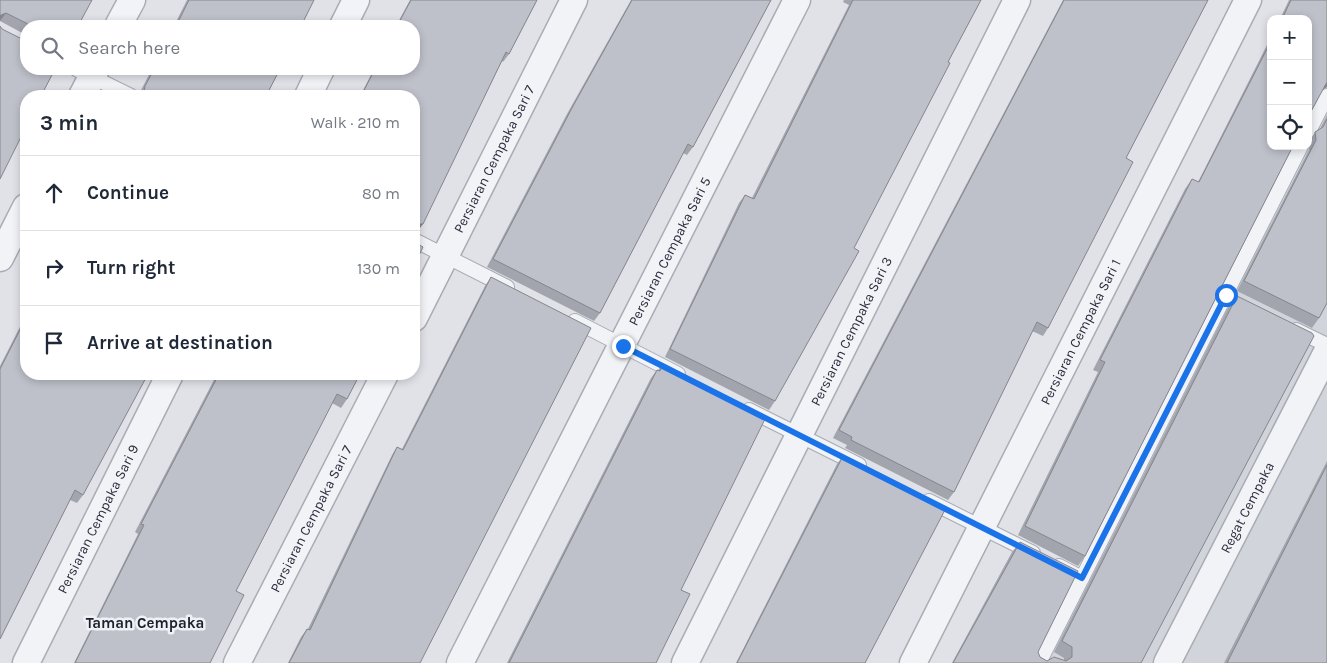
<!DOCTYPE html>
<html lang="en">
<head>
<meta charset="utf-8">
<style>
  :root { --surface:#fff; --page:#f6f6f7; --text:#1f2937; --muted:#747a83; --line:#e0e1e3 }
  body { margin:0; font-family:Karla,sans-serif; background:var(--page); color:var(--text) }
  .controls { position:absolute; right:15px; top:15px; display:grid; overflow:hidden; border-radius:10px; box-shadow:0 2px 8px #0003 }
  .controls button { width:45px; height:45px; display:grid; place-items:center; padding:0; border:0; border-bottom:1px solid var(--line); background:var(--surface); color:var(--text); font:25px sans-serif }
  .stop { position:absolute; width:15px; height:15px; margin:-11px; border:4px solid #1a73e8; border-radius:50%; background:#fff }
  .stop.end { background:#1a73e8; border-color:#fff; box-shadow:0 1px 5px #0008 }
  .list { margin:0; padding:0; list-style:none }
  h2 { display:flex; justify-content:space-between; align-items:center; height:65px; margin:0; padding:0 20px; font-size:21px }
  h2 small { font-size:16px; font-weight:400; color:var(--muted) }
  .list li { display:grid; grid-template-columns:32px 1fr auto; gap:15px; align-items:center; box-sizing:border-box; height:75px; padding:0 20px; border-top:1px solid var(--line) }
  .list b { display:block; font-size:19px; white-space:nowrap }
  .list em { font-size:16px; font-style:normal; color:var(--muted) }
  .icon { flex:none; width:28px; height:28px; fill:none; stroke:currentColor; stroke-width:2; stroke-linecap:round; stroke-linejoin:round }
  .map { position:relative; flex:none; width:1327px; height:663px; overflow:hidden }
  .search { position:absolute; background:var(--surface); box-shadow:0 2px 8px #0003; left:20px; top:20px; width:400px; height:55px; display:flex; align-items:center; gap:12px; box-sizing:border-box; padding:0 18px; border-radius:20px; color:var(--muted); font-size:19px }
  .panel { position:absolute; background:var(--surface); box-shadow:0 2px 8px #0003; left:20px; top:90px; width:400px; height:290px; border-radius:20px }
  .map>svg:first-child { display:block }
  .built { fill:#d2d4dc }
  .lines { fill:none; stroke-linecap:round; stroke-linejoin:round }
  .service-casing { stroke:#a9acb4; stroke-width:16 }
  .minor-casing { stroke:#a9acb4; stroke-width:29 }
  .service { stroke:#f2f3f6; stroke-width:14 }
  .minor { stroke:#f2f3f6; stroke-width:26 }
  .wall { fill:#a3a5ae }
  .shaded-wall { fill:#85868d }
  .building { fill:#bec0ca; stroke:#85868d }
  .route { stroke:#1a73e8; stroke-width:6 }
  .labels { text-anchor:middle; stroke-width:5; stroke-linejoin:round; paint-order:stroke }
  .street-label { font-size:14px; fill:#2a2e3d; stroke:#eff1f5 }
  .neighbourhood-label { font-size:15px; font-weight:bold; fill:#1c202e; stroke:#eff1f5 }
</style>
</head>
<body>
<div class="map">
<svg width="1327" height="663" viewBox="0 0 1327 663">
  <rect width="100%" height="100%" fill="#e0e2e7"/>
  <!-- built -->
  <path class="built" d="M1327,94V663H1036L1300,146H1308V131Z"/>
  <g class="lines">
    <defs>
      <g id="service">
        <path d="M76,69L131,96"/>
        <path d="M1308,133L1327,96"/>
        <path d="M414,240L507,287"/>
        <path d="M575,321L678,374"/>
        <path d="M1296,330L1327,345"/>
        <path d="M749,410L859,465"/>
        <path d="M929,501L1033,553"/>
        <path d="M1059,566L1082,578"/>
        <path d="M1039,663L1301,146"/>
      </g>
      <g id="minor">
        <path d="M118,26L132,0"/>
        <path d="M343,26L356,0"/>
        <path d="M82,96L96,69"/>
        <path d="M308,96L321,69"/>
        <path d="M0,258L26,207"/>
        <path id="s1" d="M414,318L574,0"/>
        <path id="s2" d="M26,663L170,374"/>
        <path id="s3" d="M237,663L385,374"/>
        <path id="s4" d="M460,663L797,0"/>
        <path id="s5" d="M685,663L1017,0"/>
        <path id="s6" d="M913,663L1248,0"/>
        <path id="s7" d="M1167,663L1327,352"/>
      </g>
    </defs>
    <!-- service casing -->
    <use href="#service" class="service-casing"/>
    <!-- minor casing -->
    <use href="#minor" class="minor-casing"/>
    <!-- service -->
    <use href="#service" class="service"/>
    <!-- minor -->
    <use href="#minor" class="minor"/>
  </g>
  <!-- wall -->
  <g class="wall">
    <path d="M0,0L78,26H26V35L0,21Z"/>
    <path d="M187,0H314L301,26H174Z"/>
    <path d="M410,0H537L509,54L503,62L502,61L417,232L414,96H360L374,69H414V26H396Z"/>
    <path d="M631,0H771L693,147L687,155L683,153L600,313L594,321L487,267L567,114Z"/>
    <path d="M844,0H981L948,62L775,401L769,410L665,357L739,203L745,195L752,198L849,5L843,2Z"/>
    <path d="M1063,0H1208L1126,158L1048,328L1043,336L1032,331L954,492L948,500L845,448L847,445L833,438Z"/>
    <path d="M1289,0H1327V87L1322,90L1308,19H1280Z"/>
    <path d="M1271,37V146L1085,556L1078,566L1018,535L1098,372L1093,370L1185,189L1192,179L1198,182Z"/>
    <path d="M152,69H280L266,96H139V94Z"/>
    <path d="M1327,115V303L1319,318L1312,328L1237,291L1309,150V142L1315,132L1320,129Z"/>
    <path d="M491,277L420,663H288L301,637L307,629H308L392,455L397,447L402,449L485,286Z"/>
    <path d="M1237,296L1141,663H952L1012,552L1020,542L1038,652L1040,657L1047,661L1064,660V658L1054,652L1229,306Z"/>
    <path d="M26,315V374L83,495L77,503L70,500L0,639V366Z"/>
    <path d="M663,364L681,590L656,663H507L651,378L657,370H658Z"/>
    <path d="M217,374H360L347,399L341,408L332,403L236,591L210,663H74L138,534L135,532Z"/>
    <path d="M843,456L865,663H736L837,464Z"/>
    <path d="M1327,461V663H1224Z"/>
  </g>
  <!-- shaded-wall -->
  <g class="shaded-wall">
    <path d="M6,13L0,21V16Z"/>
    <path d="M1327,82V87L1319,92Z"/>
    <path d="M416,224H423L417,232H414V226Z"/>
  </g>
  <!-- building -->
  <g class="building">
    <path d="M0,0H92L78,26H32L6,13L1,15L0,16Z"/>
    <path d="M189,0H314L301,26H176Z"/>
    <path d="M411,0H537L509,54L506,52L423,224H416L414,226V96H361L375,69H414V26H397Z"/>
    <path d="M632,0H771L693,147L688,144L600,313L493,259L573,106Z"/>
    <path d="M853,0H981L948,62L950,63L854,248L859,251L775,401L670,349L745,195L754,199Z"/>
    <path d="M1064,0H1208L1126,158L1133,162L1048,328L1037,322L954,492L851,440L852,437L839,430Z"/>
    <path d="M1291,0H1327V82L1308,117V19H1282Z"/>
    <path d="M0,26L2,29L26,41V69H55L41,96H26V127L0,179Z"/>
    <path d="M1271,41V146H1293L1085,556L1025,526L1105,362L1100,360L1192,179L1199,182Z"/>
    <path d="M154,69H280L266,96H141L144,92L145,86Z"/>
    <path d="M122,92L130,96H120Z"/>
    <path d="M1327,119V303L1319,318L1244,281L1316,140L1315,132L1323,127Z"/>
    <path d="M414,236L415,239L414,242L423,247L414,266Z"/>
    <path d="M491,277L591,328L420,663H289L307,629L310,630L397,447L403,450Z"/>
    <path d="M1237,296L1312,333L1314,336L1141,663H953L1020,542L1078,571L1038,652L1040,657L1047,661L1054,657L1066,661L1072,657V647L1062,641Z"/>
    <path d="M26,318V374H148L83,495L75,490L0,639V369Z"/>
    <path d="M663,364L766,417L681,590L690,594L656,663H509L657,370L660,371Z"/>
    <path d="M219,374H360L347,399L337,394L236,591L244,595L210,663H75L144,525L141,524Z"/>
    <path d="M843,456L946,508L865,663H737Z"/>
    <path d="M1327,465V663H1227Z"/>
  </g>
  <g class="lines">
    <!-- route -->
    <path class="route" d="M623,346L1082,578L1226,295"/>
  </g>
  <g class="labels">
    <!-- street labels -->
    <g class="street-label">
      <text dy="5" stroke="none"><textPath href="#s1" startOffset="178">Persiaran Cempaka Sari 7</textPath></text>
      <text dy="5" stroke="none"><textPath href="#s4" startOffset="462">Persiaran Cempaka Sari 5</textPath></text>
      <text dy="5" stroke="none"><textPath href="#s5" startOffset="371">Persiaran Cempaka Sari 3</textPath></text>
      <text dy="5" stroke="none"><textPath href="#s6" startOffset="371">Persiaran Cempaka Sari 1</textPath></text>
      <text dy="5" stroke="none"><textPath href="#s7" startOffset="175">Regat Cempaka</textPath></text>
      <text dy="5" stroke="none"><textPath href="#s2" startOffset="161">Persiaran Cempaka Sari 9</textPath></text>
      <text dy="5" stroke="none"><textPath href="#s3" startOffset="162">Persiaran Cempaka Sari 7</textPath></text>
    </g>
    <!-- neighbourhood labels -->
    <g class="neighbourhood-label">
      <text x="145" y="628">Taman Cempaka</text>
    </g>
  </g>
</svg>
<div class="controls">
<button>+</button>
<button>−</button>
<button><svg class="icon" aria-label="locate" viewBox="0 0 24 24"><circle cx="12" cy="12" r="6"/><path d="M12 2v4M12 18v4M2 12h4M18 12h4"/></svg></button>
</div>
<div class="stop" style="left:1226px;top:295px"></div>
<div class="stop end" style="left:623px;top:346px"></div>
<div class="search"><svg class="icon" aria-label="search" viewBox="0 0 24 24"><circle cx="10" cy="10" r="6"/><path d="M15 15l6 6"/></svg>Search here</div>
<section class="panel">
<h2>3 min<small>Walk · 210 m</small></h2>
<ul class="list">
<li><svg class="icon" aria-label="ahead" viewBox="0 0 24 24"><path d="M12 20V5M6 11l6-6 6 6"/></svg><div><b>Continue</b></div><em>80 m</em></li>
<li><svg class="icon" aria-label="right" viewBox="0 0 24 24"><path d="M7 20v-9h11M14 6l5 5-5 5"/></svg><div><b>Turn right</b></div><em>130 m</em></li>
<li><svg class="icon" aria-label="arrive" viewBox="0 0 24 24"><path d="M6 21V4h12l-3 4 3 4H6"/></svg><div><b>Arrive at destination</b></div></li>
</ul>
</section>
</div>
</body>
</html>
